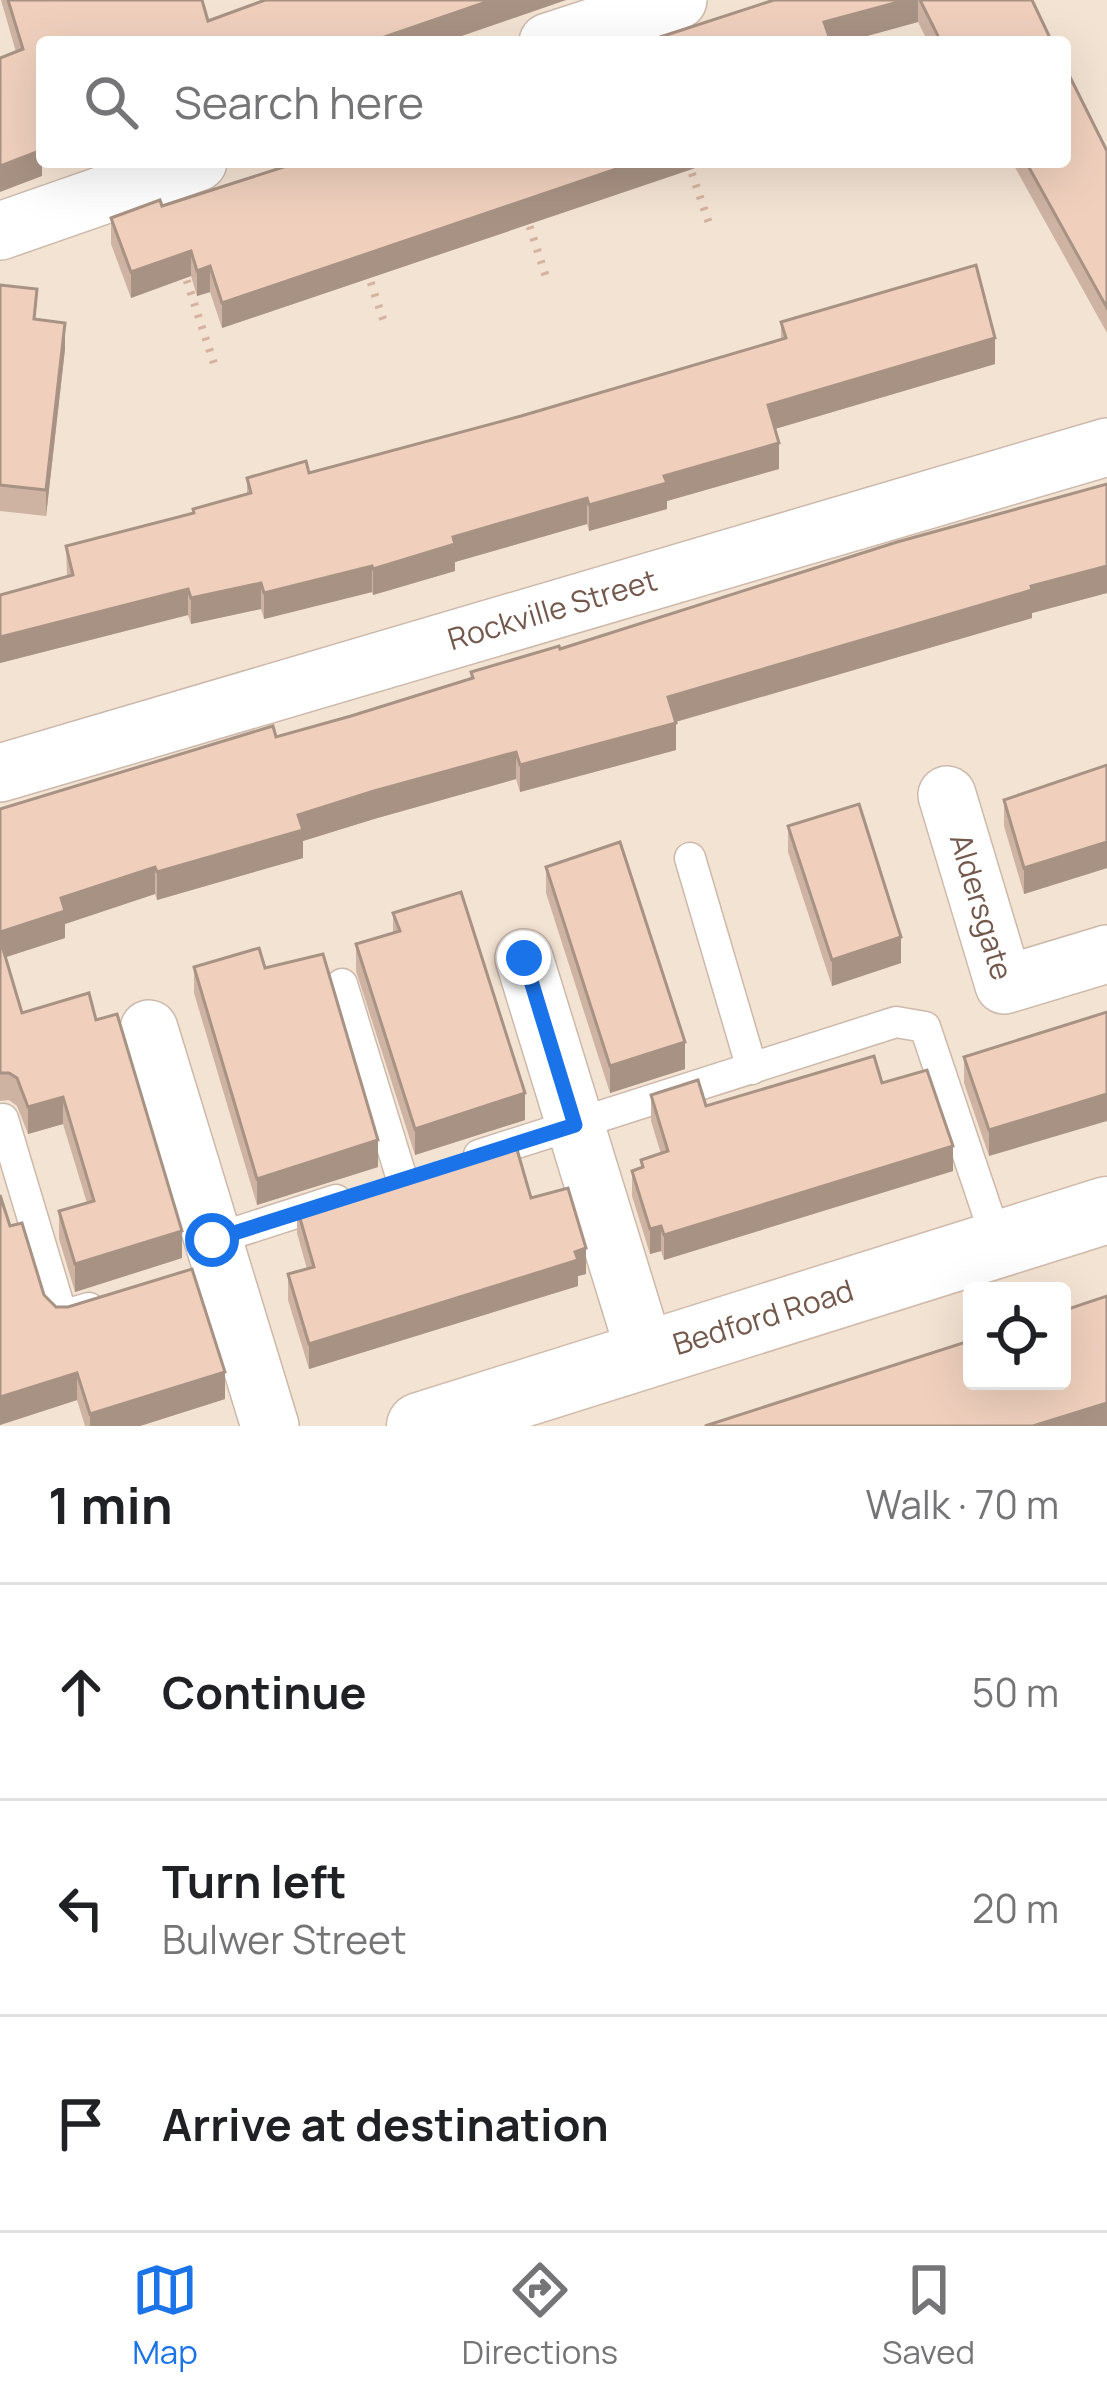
<!DOCTYPE html>
<html lang="en">
<head>
<meta charset="utf-8">
<style>
  :root { --surface:#fff; --page:#f6f6f6; --text:#202124; --muted:#757577; --line:#e0e0e0; --accent:#1a73e8 }
  body { margin:0; font-family:Manrope,sans-serif; background:var(--page); color:var(--text) }
  .controls { position:absolute; right:36px; bottom:36px; display:grid; overflow:hidden; border-radius:12px; box-shadow:0 12px 48px #0002 }
  .controls button { width:108px; height:108px; display:grid; place-items:center; padding:0; border:0; border-bottom:3px solid var(--line); background:var(--surface); color:var(--text); font:60px sans-serif }
  .stop { position:absolute; width:36px; height:36px; margin:-27px; border:9px solid #1a73e8; border-radius:50%; background:#fff }
  .stop.end { background:#1a73e8; border-color:#fff; box-shadow:0 3px 12px #0008 }
  .list { margin:0; padding:0; list-style:none }
  h2 { display:flex; justify-content:space-between; align-items:center; height:156px; margin:0; padding:0 48px; font-size:51px }
  h2 small { font-size:39px; font-weight:400; color:var(--muted) }
  .list li { display:grid; grid-template-columns:78px 1fr auto; gap:36px; align-items:center; box-sizing:border-box; height:216px; padding:0 48px; border-top:3px solid var(--line) }
  .list b { display:block; font-size:45px; white-space:nowrap }
  .list p { margin:0; font-size:39px; white-space:nowrap; color:var(--muted) }
  .list em { font-size:39px; font-style:normal; color:var(--muted) }
  .icon { flex:none; width:66px; height:66px; fill:none; stroke:currentColor; stroke-width:2; stroke-linecap:round; stroke-linejoin:round }
  .map { position:relative; flex:none; width:1107px; height:1426px; overflow:hidden }
  .search { position:absolute; background:var(--surface); box-shadow:0 12px 48px #0002; left:36px; right:36px; top:36px; height:132px; display:flex; align-items:center; gap:30px; box-sizing:border-box; padding:0 42px; border-radius:12px; color:var(--muted); font-size:45px }
  .sheet { height:804px; background:var(--surface) }
  nav { display:flex; justify-content:space-around; align-items:center; box-sizing:border-box; height:168px; border-top:3px solid var(--line); background:var(--surface); font-size:33px; color:var(--muted) }
  nav a { display:grid; justify-items:center; gap:6px }
  nav .on { color:var(--accent) }
  .map>svg:first-child { display:block }
  .residential { fill:#f3e3d3; fill-rule:evenodd }
  .lines { fill:none; stroke-linecap:round; stroke-linejoin:round }
  .service-casing { stroke:#cdb9ab; stroke-width:33 }
  .minor-casing { stroke:#cdb9ab; stroke-width:60 }
  .secondary-casing { stroke:#d1bbac; stroke-width:69 }
  .path { stroke:#d5b3a0; stroke-width:8; stroke-dasharray:3 9; stroke-linecap:butt }
  .service { stroke:#fff; stroke-width:30 }
  .minor { stroke:#fff; stroke-width:57 }
  .secondary { stroke:#fff; stroke-width:66 }
  .wall { fill:#ceb3a3 }
  .shaded-wall { fill:#a89284 }
  .building { fill:#f0d0bd; stroke:#a89284; stroke-width:3 }
  .route { stroke:#1a73e8; stroke-width:15 }
  .labels { text-anchor:middle; stroke-width:10; stroke-linejoin:round; paint-order:stroke }
  .street-label { font-size:30px; fill:#73584b; stroke:#fef6eb }
</style>
</head>
<body>
<div class="map">
<svg width="1107" height="1426" viewBox="0 0 1107 1426">
  <rect width="100%" height="100%" fill="#fbf2e5"/>
  <!-- residential -->
  <path class="residential" d="M0,0H1107V1426H0ZM42,42H1065V162H42ZM972,1291H1062V1381H972Z"/>
  <g class="lines">
    <defs>
      <g id="service">
        <path d="M690,858L752,1069"/>
        <path d="M342,984L402,1179"/>
        <path d="M3,1119L62,1316L89,1308"/>
        <path d="M479,1155L896,1022L925,1027L998,1244"/>
        <path d="M212,1240L336,1200"/>
      </g>
      <g id="minor">
        <path d="M548,42L678,0"/>
        <path d="M0,231L198,162"/>
        <path id="s1" d="M0,773L1107,447"/>
        <path id="s2" d="M947,795L1004,985L1107,954"/>
        <path d="M524,958L646,1355"/>
        <path d="M149,1029L270,1426"/>
      </g>
      <g id="secondary">
        <path id="s3" d="M420,1426L1107,1210"/>
      </g>
    </defs>
    <!-- service casing -->
    <use href="#service" class="service-casing"/>
    <!-- minor casing -->
    <use href="#minor" class="minor-casing"/>
    <!-- secondary casing -->
    <use href="#secondary" class="secondary-casing"/>
    <!-- path -->
    <g class="path">
      <path d="M688,162L711,229"/>
      <path d="M526,215L546,277"/>
      <path d="M183,269L216,370"/>
      <path d="M367,271L384,322"/>
    </g>
    <!-- service -->
    <use href="#service" class="service"/>
    <!-- minor -->
    <use href="#minor" class="minor"/>
    <!-- secondary -->
    <use href="#secondary" class="secondary"/>
  </g>
  <!-- wall -->
  <g class="wall">
    <path d="M1,0H202L208,21L566,0L444,42H42V176L16,52Z"/>
    <path d="M774,0H1032L1052,42H928L918,22L845,42H645Z"/>
    <path d="M1107,151V333L1012,162H1065Z"/>
    <path d="M299,162H713L222,328L210,292L197,296L191,276L131,298L111,244V218L162,206Z"/>
    <path d="M0,285L65,349L46,516L0,511Z"/>
    <path d="M781,322L995,364L775,429L779,469L667,501V509L589,531L587,524L455,562V571L373,595L372,592L264,619L261,609L191,624L188,615L0,663V595L67,576L66,546L193,514V509L247,494V478L309,473L521,416L781,339Z"/>
    <path d="M1107,484V593L1032,613V618L676,722V750L520,792L516,779L374,819L303,841V858L157,900L155,894L65,924V938L6,957L22,1013L96,1020L182,1258L75,1292L59,1239V1211L87,1203L63,1124L28,1134L17,1106L9,1100L0,1101V809L351,716L471,678V672L560,649Z"/>
    <path d="M1107,765V868L1024,894L1004,826V800Z"/>
    <path d="M788,826L901,963L832,986L788,852Z"/>
    <path d="M546,867L685,1069L610,1093L546,893Z"/>
    <path d="M393,913L525,1120L415,1155L356,971V944L393,933Z"/>
    <path d="M194,967L265,968L378,1167L257,1205L194,993Z"/>
    <path d="M1107,1012L989,1156L964,1083V1057Z"/>
    <path d="M882,1083L953,1171L664,1260L661,1251L650,1254L632,1196V1171L641,1168V1160L661,1154L651,1121V1095L706,1106Z"/>
    <path d="M0,1195L10,1226L44,1295L56,1307L225,1399L140,1426H85L77,1400L0,1425Z"/>
    <path d="M531,1198L586,1274L578,1276V1286L309,1369L288,1300V1274L307,1269L297,1233V1208Z"/>
  </g>
  <!-- shaded-wall -->
  <g class="shaded-wall">
    <path d="M492,0H566L444,42H370Z"/>
    <path d="M906,0H918V22L845,42H824V22Z"/>
    <path d="M42,137V162H44L42,163V176L0,192V166Z"/>
    <path d="M637,162H713L222,328V303Z"/>
    <path d="M191,251V276L131,298V272Z"/>
    <path d="M210,266V292L197,296V271Z"/>
    <path d="M65,323V349L46,516V490Z"/>
    <path d="M995,338V364L768,431V405Z"/>
    <path d="M779,443V469L667,501V509L589,531V505L664,476Z"/>
    <path d="M587,498V524L455,562V571L373,595V569L453,537Z"/>
    <path d="M372,566V592L264,619V593Z"/>
    <path d="M1107,566V593L1032,613V618L668,724V697L1031,586Z"/>
    <path d="M261,583V609L191,624V598Z"/>
    <path d="M188,589V615L0,663V637Z"/>
    <path d="M676,723V750L520,792V765Z"/>
    <path d="M516,752V779L374,819L303,841V858L157,900V872L298,815L374,791Z"/>
    <path d="M1107,842V868L1024,894V868Z"/>
    <path d="M155,867V894L65,924V938L0,959V932L61,898Z"/>
    <path d="M901,937V963L832,986V960Z"/>
    <path d="M685,1042V1069L610,1093V1066Z"/>
    <path d="M525,1093V1120L415,1155V1129Z"/>
    <path d="M1107,1094V1121L989,1156V1130Z"/>
    <path d="M63,1097V1124L28,1134V1107Z"/>
    <path d="M378,1140V1167L257,1205V1179Z"/>
    <path d="M953,1146V1171L664,1260V1235Z"/>
    <path d="M661,1226V1251L650,1254V1229Z"/>
    <path d="M182,1231V1258L75,1292V1264Z"/>
    <path d="M586,1248V1274L578,1276V1286L309,1369V1344Z"/>
    <path d="M225,1372V1399L140,1426H90V1414Z"/>
    <path d="M77,1373V1400L0,1425V1397Z"/>
    <path d="M1107,1403V1426H1033Z"/>
  </g>
  <!-- building -->
  <g class="building">
    <path d="M8,0H202L208,21L265,0H492L370,42H336L335,40L327,42H42V137L38,139L42,150L0,166V58L23,49Z"/>
    <path d="M774,0H906L824,22L831,42H645Z"/>
    <path d="M920,0H1032L1052,42H941Z"/>
    <path d="M1065,67L1107,151V308L1026,162H1065Z"/>
    <path d="M299,162H637L222,303L210,266L197,271L191,251L131,272L111,218L160,200L162,206Z"/>
    <path d="M976,265L995,338L768,405L779,443L664,476L667,483L589,505L587,498L453,537L455,544L373,569L372,566L264,593L261,583L191,598L188,589L0,637V595L73,575L66,546L194,513L193,509L251,493L247,478L306,461L309,473L521,416L786,338L781,322Z"/>
    <path d="M0,285L37,289L34,319L65,323L46,490L0,485Z"/>
    <path d="M1107,484V566L1031,586L1032,590L668,697L676,723L520,765L516,752L374,791L298,815L303,830L157,872L155,867L61,898L65,911L0,932V809L273,726L276,737L351,716L473,678L471,672L559,646L560,649L897,542Z"/>
    <path d="M1107,765V842L1024,868L1004,800Z"/>
    <path d="M859,804L901,937L832,960L788,826Z"/>
    <path d="M620,842L685,1042L610,1066L546,867Z"/>
    <path d="M461,892L525,1093L415,1129L356,944L400,931L393,913Z"/>
    <path d="M0,939L22,1013L89,993L96,1020L117,1014L182,1231L75,1264L59,1211L94,1201L63,1097L28,1107L17,1078L9,1073H0Z"/>
    <path d="M259,948L265,968L323,954L378,1140L257,1179L194,967Z"/>
    <path d="M1107,1012V1094L989,1130L964,1057Z"/>
    <path d="M874,1056L882,1083L927,1070L953,1146L664,1235L661,1226L650,1229L632,1171L643,1167L641,1160L668,1151L651,1095L698,1080L706,1106Z"/>
    <path d="M514,1139L531,1198L568,1188L586,1248L575,1252L578,1260L309,1344L288,1274L314,1267L297,1208Z"/>
    <path d="M0,1195L10,1226L22,1223L44,1295L56,1307H68L192,1269L225,1372L90,1414L77,1373L0,1397Z"/>
    <path d="M1107,1296V1403L1033,1426H705L972,1340V1381H1062V1311Z"/>
  </g>
  <g class="lines">
    <!-- route -->
    <path class="route" d="M212,1240L575,1125L524,958"/>
  </g>
  <g class="labels">
    <!-- street labels -->
    <g class="street-label">
      <text dy="10" stroke="none"><textPath href="#s1" startOffset="576">Rockville Street</textPath></text>
      <text dy="10" stroke="none"><textPath href="#s2" startOffset="117">Aldersgate</textPath></text>
      <text dy="10" stroke="none"><textPath href="#s3" startOffset="360">Bedford Road</textPath></text>
    </g>
  </g>
</svg>
<div class="controls">
<button><svg class="icon" aria-label="locate" viewBox="0 0 24 24"><circle cx="12" cy="12" r="6"/><path d="M12 2v4M12 18v4M2 12h4M18 12h4"/></svg></button>
</div>
<div class="stop" style="left:212px;top:1240px"></div>
<div class="stop end" style="left:524px;top:958px"></div>
<div class="search"><svg class="icon" aria-label="search" viewBox="0 0 24 24"><circle cx="10" cy="10" r="6"/><path d="M15 15l6 6"/></svg>Search here</div>
</div>
<section class="sheet">
<h2>1 min<small>Walk · 70 m</small></h2>
<ul class="list">
<li><svg class="icon" aria-label="ahead" viewBox="0 0 24 24"><path d="M12 20V5M6 11l6-6 6 6"/></svg><div><b>Continue</b></div><em>50 m</em></li>
<li><svg class="icon" aria-label="left" viewBox="0 0 24 24"><path d="M17 20v-9H6M10 6l-5 5 5 5"/></svg><div><b>Turn left</b><p>Bulwer Street</p></div><em>20 m</em></li>
<li><svg class="icon" aria-label="arrive" viewBox="0 0 24 24"><path d="M6 21V4h12l-3 4 3 4H6"/></svg><div><b>Arrive at destination</b></div></li>
</ul>
</section>
<nav>
<a class="on"><svg class="icon" aria-label="map" viewBox="0 0 24 24"><path d="M3 6l6-2 6 2 6-2v14l-6 2-6-2-6 2zM9 4v14M15 6v14"/></svg>Map</a>
<a><svg class="icon" aria-label="directions" viewBox="0 0 24 24"><path d="M12 3l9 9-9 9-9-9zM9 14v-3h6M13 9l2 2-2 2"/></svg>Directions</a>
<a><svg class="icon" aria-label="saved" viewBox="0 0 24 24"><path d="M7 4h10v16l-5-4-5 4z"/></svg>Saved</a>
</nav>
</body>
</html>
